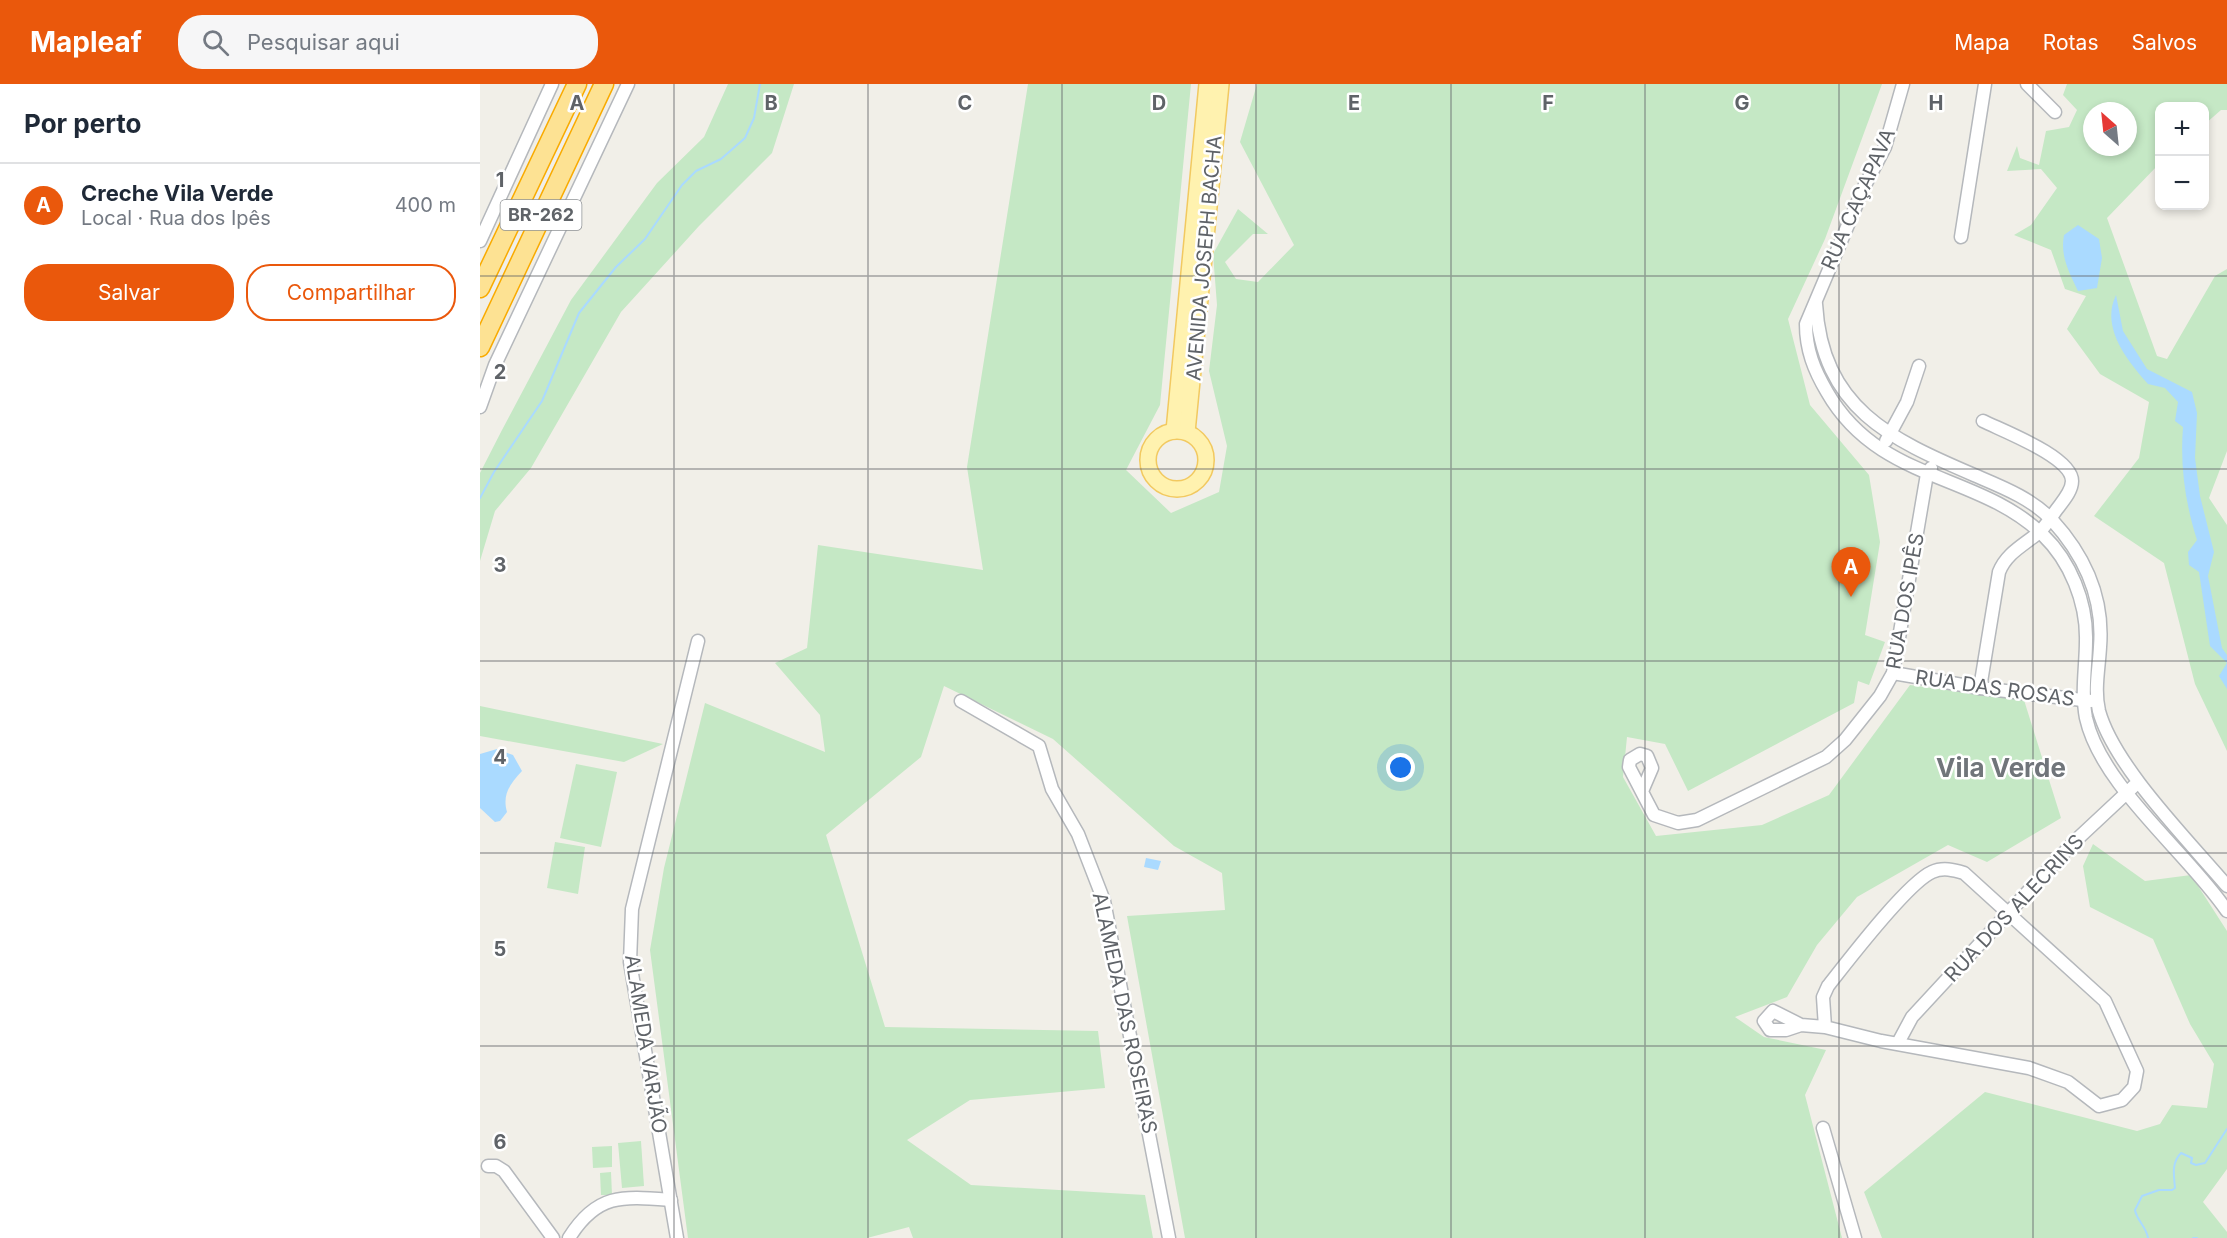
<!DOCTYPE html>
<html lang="pt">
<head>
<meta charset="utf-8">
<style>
  :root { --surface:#fff; --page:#f6f6f7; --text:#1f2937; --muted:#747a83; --line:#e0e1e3; --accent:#ea580c }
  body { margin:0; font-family:Inter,sans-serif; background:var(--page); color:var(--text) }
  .controls { position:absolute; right:18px; top:18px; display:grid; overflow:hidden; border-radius:12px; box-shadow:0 3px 9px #0003 }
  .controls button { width:54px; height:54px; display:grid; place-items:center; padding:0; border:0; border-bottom:2px solid var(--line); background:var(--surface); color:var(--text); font:30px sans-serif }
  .compass { position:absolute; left:1603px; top:18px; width:54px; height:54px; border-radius:50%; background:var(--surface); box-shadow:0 3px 9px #0003; rotate:333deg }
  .you { position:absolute; left:921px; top:684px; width:21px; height:21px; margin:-15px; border:4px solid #fff; border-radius:50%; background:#1a73e8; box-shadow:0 0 0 9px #1a73e833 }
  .badge { display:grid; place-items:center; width:39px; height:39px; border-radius:50%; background:var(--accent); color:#fff; font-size:20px; font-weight:700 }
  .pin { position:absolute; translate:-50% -50px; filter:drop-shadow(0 2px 3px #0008) }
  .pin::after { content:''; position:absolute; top:32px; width:21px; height:18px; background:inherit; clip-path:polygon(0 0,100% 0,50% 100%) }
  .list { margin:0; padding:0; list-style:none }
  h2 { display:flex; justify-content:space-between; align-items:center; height:78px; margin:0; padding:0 24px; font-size:26px }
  h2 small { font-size:20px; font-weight:400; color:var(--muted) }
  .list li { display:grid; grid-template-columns:39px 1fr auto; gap:18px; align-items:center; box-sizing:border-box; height:84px; padding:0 24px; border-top:2px solid var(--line) }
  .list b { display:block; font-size:22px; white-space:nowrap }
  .list p { margin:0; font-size:20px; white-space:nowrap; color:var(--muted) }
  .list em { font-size:20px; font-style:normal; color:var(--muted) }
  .actions { display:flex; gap:12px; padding:18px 24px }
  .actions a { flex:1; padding:14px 0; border:2px solid var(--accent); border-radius:24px; text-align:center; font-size:21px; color:var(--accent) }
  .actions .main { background:var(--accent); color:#fff }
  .icon { flex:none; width:33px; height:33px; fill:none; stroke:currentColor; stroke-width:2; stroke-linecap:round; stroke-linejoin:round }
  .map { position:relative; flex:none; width:1747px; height:1154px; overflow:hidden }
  header { display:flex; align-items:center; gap:36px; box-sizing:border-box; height:84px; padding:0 30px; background:var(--accent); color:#fff }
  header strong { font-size:28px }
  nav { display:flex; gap:33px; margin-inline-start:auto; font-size:21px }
  .search { width:420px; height:54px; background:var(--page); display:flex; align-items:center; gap:15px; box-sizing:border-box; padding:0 21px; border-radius:24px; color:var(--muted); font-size:22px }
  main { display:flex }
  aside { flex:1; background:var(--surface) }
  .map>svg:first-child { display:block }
  .green { fill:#c5e8c5; fill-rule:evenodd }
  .water { fill:#aadaff }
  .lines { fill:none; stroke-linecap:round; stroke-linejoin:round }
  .stream { stroke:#aadaff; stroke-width:2 }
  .minor-casing { stroke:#b5b8bc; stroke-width:15 }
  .major-casing { stroke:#f2c960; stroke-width:18 }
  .highway-casing { stroke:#f9ab00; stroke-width:21 }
  .minor { stroke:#fff; stroke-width:12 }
  .major { stroke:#fff2af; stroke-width:15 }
  .highway { stroke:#fde293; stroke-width:18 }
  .grid { fill:none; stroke:#5f6368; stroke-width:1.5; stroke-opacity:0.55 }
  .labels { text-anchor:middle; stroke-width:5; stroke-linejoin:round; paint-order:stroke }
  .shield { fill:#fff; stroke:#8f9295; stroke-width:1.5 }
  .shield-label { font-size:18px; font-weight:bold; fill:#5f6368 }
  .street-label { font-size:20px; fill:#5f6368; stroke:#fff }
  .district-label { font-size:26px; font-weight:bold; fill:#70757a; stroke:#fff }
  .grid-label { font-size:20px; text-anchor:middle; font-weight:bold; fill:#5f6368; stroke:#fff; stroke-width:5; stroke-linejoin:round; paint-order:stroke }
</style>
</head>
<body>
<header>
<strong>Mapleaf</strong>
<div class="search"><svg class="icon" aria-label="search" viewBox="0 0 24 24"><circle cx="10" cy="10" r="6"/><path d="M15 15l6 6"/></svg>Pesquisar aqui</div>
<nav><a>Mapa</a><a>Rotas</a><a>Salvos</a></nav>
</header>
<main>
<aside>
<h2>Por perto<small></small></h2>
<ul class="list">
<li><span class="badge">A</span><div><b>Creche Vila Verde</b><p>Local · Rua dos Ipês</p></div><em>400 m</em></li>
</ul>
<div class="actions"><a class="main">Salvar</a><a>Compartilhar</a></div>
</aside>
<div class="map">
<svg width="1747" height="1154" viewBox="0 0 1747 1154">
  <rect width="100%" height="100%" fill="#f1efe8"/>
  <!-- green -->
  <g class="green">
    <path d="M248,0H314L292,69L219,142L141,228L51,384L15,427L0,477V389L22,346L91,216L177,99L224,53Z"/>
    <path d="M548,0H711L680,321L646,386L691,429L739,408L747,362L729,287L737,221L733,170L758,125L788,150H773L745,178L756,195L778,198L814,161L760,58L777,0H1402L1345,155L1308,235L1330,321L1389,391L1400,458L1385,551L1405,558L1389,601L1378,597L1374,619L1208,707L1185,660L1147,653L1143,693L1176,752L1282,741L1349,711L1430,601L1544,616L1581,734L1507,778L1468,761L1377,813L1337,861L1307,913L1255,933L1284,953L1346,966L1325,1011L1362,1154H705L647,832L745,826L742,789L694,762L573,655L464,602L441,673L346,751L405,943L618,947L625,1004L490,1016L427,1056L491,1101L665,1111L673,1154H433L429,1143L387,1154H208L170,866L184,784L225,619L345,668L340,631L295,579L327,564L338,461L503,486L487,383Z"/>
    <path d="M1587,0H1747V26H1741L1725,40L1724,22H1680L1679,80L1627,134L1677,272L1687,275L1735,192L1747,185V367L1729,414L1747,441V667L1715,600L1684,479L1614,432L1659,374L1669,318L1620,290L1587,245L1606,212L1585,205L1571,166L1534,151L1551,141L1577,104L1561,85L1527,87L1537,62L1540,74L1559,81L1566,47L1589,43L1597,26L1583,11ZM1612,27H1648V63H1612Z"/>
    <path d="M0,622L183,660L144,678L0,652Z"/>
    <path d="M96,680L137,688L121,763L80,754Z"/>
    <path d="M75,758L105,763L98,810L67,804Z"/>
    <path d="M1613,760L1665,797L1711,791L1747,847V1085L1723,1118L1747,1148V1154H1402L1384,1108L1505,1008L1657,1047L1680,1040L1692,1021L1727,1024L1734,980L1710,940L1673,855L1610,823L1603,782Z"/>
    <path d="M161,1057L164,1102L142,1104L138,1059Z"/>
    <path d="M132,1062V1083L113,1084L112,1063Z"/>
    <path d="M131,1088L132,1111H121L120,1089Z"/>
  </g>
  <!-- water -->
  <g class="water">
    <path d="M1598,141L1619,155L1622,174L1617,204L1598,207C1589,188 1580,172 1584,151Z"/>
    <path d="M1636,211L1643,247L1667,285L1712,308L1717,329L1715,374L1720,412L1734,468L1728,492L1742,564L1747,571V605L1739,592L1747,579L1730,562L1719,488L1709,481L1708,468L1717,456C1705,418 1700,382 1703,343L1695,337L1698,318L1685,304L1668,300C1648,277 1620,244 1636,211Z"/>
    <path d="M17,665L33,671L42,687C30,700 22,710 27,728L20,737L15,738L0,724V670Z"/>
    <path d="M666,774L681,777L678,786L664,783Z"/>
  </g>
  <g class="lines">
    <!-- stream -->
    <g class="stream">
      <path d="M0,414L14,388L62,317L99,229L136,183L165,155L202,101L216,87L241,75L265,54L274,34L280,0"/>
      <path d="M1668,1154C1666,1142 1657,1137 1655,1126L1662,1112L1679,1106H1692L1695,1104C1694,1092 1691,1079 1701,1069L1712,1074L1711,1079L1716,1081L1725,1079L1747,1045"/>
      <path d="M1713,1154H1717"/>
    </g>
    <defs>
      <g id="minor">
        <path d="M1423,0L1405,63L1384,103L1326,240C1326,266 1334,286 1347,308C1399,399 1498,388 1563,451C1590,477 1607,518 1606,557C1606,582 1601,608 1606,634C1621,702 1708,769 1747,827"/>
        <path d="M1547,0L1575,28"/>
        <path d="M1481,153L1505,0"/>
        <path d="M0,157L72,0"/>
        <path d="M1336,220C1342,324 1410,355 1494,391C1522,403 1551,414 1572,436C1605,472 1624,514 1620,563C1619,584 1614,606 1619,627C1634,682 1709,757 1747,802"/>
        <path d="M0,323L15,281L148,0"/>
        <path d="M1406,357L1427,318L1439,282"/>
        <path d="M1413,589L1500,604L1611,617"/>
        <path d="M1500,604L1519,488C1526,470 1542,462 1557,450C1565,444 1571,433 1577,425C1583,417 1592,407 1592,397C1592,373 1523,347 1503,337"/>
        <path d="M481,617L559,662L572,705L598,750L624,817L689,1154"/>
        <path d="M1163,705L1172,684L1167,672L1160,670L1150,676L1149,683L1174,731L1198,739L1217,736L1346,673L1365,656L1400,612L1413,589L1447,390L1451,384"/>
        <path d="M1321,941L1293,927L1284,937L1290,946H1306L1321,941L1345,943L1401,957L1549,984L1588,998L1619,1022L1642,1016L1654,1003L1657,987L1625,917L1484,789C1474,786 1463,783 1452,788C1427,799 1367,878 1348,902L1343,913L1345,943"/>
        <path d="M1418,959L1432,933L1593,759L1654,702"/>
        <path d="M1343,1044L1375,1154"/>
        <path d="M8,1082H16L24,1087L73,1154"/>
        <path d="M89,1154C117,1109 143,1112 191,1116"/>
        <path d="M197,1154L150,878L152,825L218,557"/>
      </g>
      <g id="major">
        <circle cx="697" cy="376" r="29"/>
        <path d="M694,347L727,0"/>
        <path d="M707,348L741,0"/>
      </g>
      <g id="highway">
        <path d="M0,204L97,0"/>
        <path d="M0,263L124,0"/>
      </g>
    </defs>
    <!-- minor casing -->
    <use href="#minor" class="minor-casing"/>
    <!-- major casing -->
    <use href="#major" class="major-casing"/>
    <!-- highway casing -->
    <use href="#highway" class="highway-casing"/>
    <!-- minor -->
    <use href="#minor" class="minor"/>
    <!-- major -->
    <use href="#major" class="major"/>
    <!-- highway -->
    <use href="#highway" class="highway"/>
  </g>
  <!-- grid -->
  <path class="grid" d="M194,0V1154M388,0V1154M582,0V1154M776,0V1154M971,0V1154M1165,0V1154M1359,0V1154M1553,0V1154M0,192H1747M0,385H1747M0,577H1747M0,769H1747M0,962H1747"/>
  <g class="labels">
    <!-- shield labels -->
    <rect class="shield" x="20.5" y="116" width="81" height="30" rx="4.5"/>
    <g class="shield-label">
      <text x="61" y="137">BR-262</text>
    </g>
    <!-- street labels -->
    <g class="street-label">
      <text transform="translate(1378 115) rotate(-66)" y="7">RUA CAÇAPAVA</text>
      <text transform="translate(724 174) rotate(-85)" y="7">AVENIDA JOSEPH BACHA</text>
      <text transform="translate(1425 517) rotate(-80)" y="7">RUA DOS IPÊS</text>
      <text transform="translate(1515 604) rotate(8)" y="7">RUA DAS ROSAS</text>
      <text transform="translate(1534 824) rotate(-47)" y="7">RUA DOS ALECRINS</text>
      <text transform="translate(645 929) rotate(78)" y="7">ALAMEDA DAS ROSEIRAS</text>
      <text transform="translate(166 960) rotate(81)" y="7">ALAMEDA VARJÃO</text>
    </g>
    <!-- district labels -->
    <g class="district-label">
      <text x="1521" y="693">Vila Verde</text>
    </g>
  </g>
  <g class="grid-label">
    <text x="97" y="26">A</text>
    <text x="291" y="26">B</text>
    <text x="485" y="26">C</text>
    <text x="679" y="26">D</text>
    <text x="874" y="26">E</text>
    <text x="1068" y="26">F</text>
    <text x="1262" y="26">G</text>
    <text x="1456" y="26">H</text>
    <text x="20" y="103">1</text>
    <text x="20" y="295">2</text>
    <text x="20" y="488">3</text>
    <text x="20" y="680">4</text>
    <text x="20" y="872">5</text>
    <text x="20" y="1065">6</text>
  </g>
</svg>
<div class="controls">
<button>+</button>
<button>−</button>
</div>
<svg class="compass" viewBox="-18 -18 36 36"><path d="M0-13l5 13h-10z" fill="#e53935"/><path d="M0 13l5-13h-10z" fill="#747a83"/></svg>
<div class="you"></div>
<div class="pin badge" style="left:1371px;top:513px">A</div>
</div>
</main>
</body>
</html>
